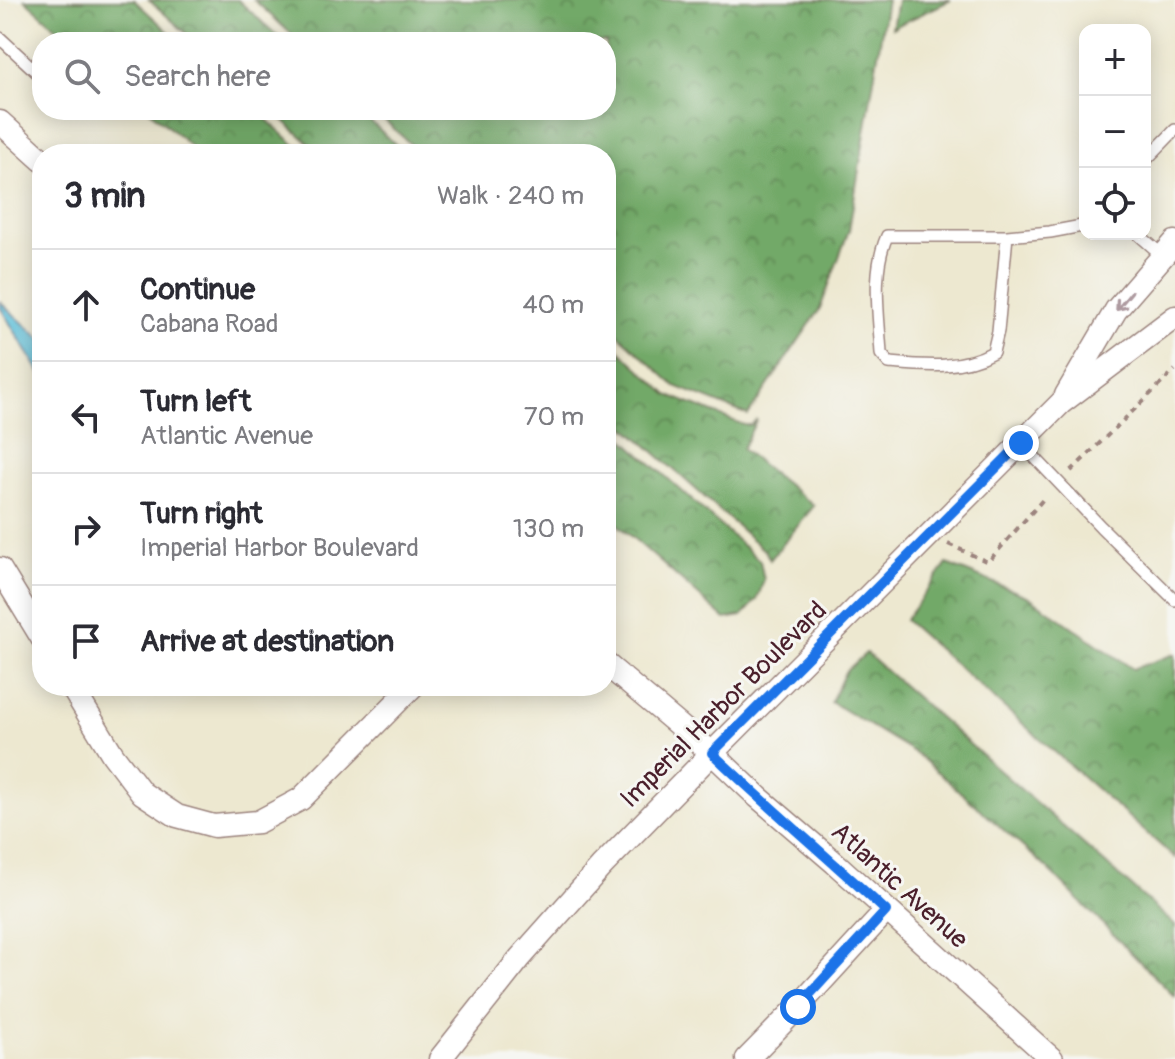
<!DOCTYPE html>
<html lang="en">
<head>
<meta charset="utf-8">
<style>
  :root { --surface:#fff; --page:#f2f2f3; --text:#2b2b33; --muted:#7c7c81; --line:#e1e1e2 }
  body { margin:0; font-family:Pangolin,sans-serif; background:var(--page); color:var(--text) }
  .controls { position:absolute; right:24px; top:24px; display:grid; overflow:hidden; border-radius:16px; box-shadow:0 4px 20px #0003 }
  .controls button { width:72px; height:72px; display:grid; place-items:center; padding:0; border:0; border-bottom:2px solid var(--line); background:var(--surface); color:var(--text); font:40px sans-serif }
  .stop { position:absolute; width:24px; height:24px; margin:-18px; border:6px solid #1a73e8; border-radius:50%; background:#fff }
  .stop.end { background:#1a73e8; border-color:#fff; box-shadow:0 2px 8px #0008 }
  .list { margin:0; padding:0; list-style:none }
  h2 { display:flex; justify-content:space-between; align-items:center; height:104px; margin:0; padding:0 32px; font-size:34px }
  h2 small { font-size:26px; font-weight:400; color:var(--muted) }
  .list li { display:grid; grid-template-columns:52px 1fr auto; gap:24px; align-items:center; box-sizing:border-box; height:112px; padding:0 32px; border-top:2px solid var(--line) }
  .list b { display:block; font-size:30px; white-space:nowrap }
  .list p { margin:0; font-size:26px; white-space:nowrap; color:var(--muted) }
  .list em { font-size:26px; font-style:normal; color:var(--muted) }
  .icon { flex:none; width:44px; height:44px; fill:none; stroke:currentColor; stroke-width:2; stroke-linecap:round; stroke-linejoin:round }
  .map { position:relative; flex:none; width:1175px; height:1059px; overflow:hidden }
  .search { position:absolute; background:var(--surface); box-shadow:0 4px 20px #0003; left:32px; top:32px; width:584px; height:88px; display:flex; align-items:center; gap:20px; box-sizing:border-box; padding:0 28px; border-radius:32px; color:var(--muted); font-size:30px }
  .panel { position:absolute; background:var(--surface); box-shadow:0 4px 20px #0003; left:32px; top:144px; width:584px; height:552px; border-radius:32px }
  .map>svg:first-child { display:block }
  .forest { fill:url(#forest-crowns); stroke:#5e6449; stroke-width:2 }
  .water { fill:#5abed8; stroke:#526e82; stroke-width:2 }
  .lines { fill:none; stroke-linecap:round; stroke-linejoin:round }
  .service-casing { stroke:#9c847e; stroke-width:14 }
  .minor-casing { stroke:#9c847e; stroke-width:25 }
  .path { stroke:#9c847e; stroke-width:4; stroke-dasharray:6 6; stroke-linecap:butt }
  .service { stroke:#fff; stroke-width:11 }
  .minor { stroke:#fff; stroke-width:22 }
  .oneway { stroke:#ae9aa0 }
  .route { stroke:#1a73e8; stroke-width:10 }
  .labels { text-anchor:middle; stroke-width:6; stroke-linejoin:round; paint-order:stroke }
  .street-label { font-size:26px; fill:#4a1f2b; stroke:#f6f6f2 }
</style>
</head>
<body>
<div class="map">
<svg width="1175" height="1059" viewBox="0 0 1175 1059">
  <defs>
    <pattern id="forest-crowns" width="20" height="18" patternUnits="userSpaceOnUse" patternTransform="scale(2)"><rect width="20" height="18" fill="#72a967"/><path d="M2 6a3 3 0 1 1 6 0M12 15a3 3 0 1 1 6 0" fill="none" stroke="#608955"/></pattern>
  </defs>
  <rect width="100%" height="100%" fill="#f6f6f2"/>
  <filter id="ink" filterUnits="userSpaceOnUse"><feTurbulence type="fractalNoise" baseFrequency=".0125" numOctaves="2"/><feDisplacementMap in="SourceGraphic" scale="16" xChannelSelector="R" yChannelSelector="G"/><feConvolveMatrix kernelMatrix="1 2 1 2 8 2 1 2 1" color-interpolation-filters="sRGB"/></filter>
  <filter id="wash" filterUnits="userSpaceOnUse"><feTurbulence type="fractalNoise" baseFrequency=".006" numOctaves="4" result="noise"/><feDisplacementMap in="SourceGraphic" scale="32" xChannelSelector="R" yChannelSelector="G"/><feGaussianBlur stdDeviation="1.8" result="paint"/><feColorMatrix in="noise" values="0 0 0 0 0 0 0 0 0 0 0 0 0 0 0 0 0 1.4 0 .05"/><feComposite in="paint" operator="in"/></filter>
  <g filter="url(#wash)">
    <rect width="100%" height="100%" fill="#ede8d0"/>
    <!-- forest -->
    <g class="forest">
      <path d="M25,0H134L180,42H73Z"/>
      <path d="M149,0H238L284,42H196Z"/>
      <path d="M254,0H887L849,230L820,309L748,415L675,386L606,323V154H421L374,110H606V42H300Z"/>
      <path d="M897,0H951L892,28Z"/>
      <path d="M149,110H256L305,154H199Z"/>
      <path d="M272,110H358L406,154H321Z"/>
      <path d="M606,338L668,395L744,425H751L757,419L742,449L814,506L770,560L766,552L606,409Z"/>
      <path d="M606,423L760,561L764,580L757,600L742,616L725,619L606,514Z"/>
      <path d="M947,564L1029,597L1133,669L1175,654V858L905,620Z"/>
      <path d="M866,653L1175,925V997L1048,869L917,754L831,702L845,672Z"/>
    </g>
    <!-- water -->
    <path class="water" d="M0,302L42,340V376L0,307Z"/>
  </g>
  <g filter="url(#ink)">
    <g class="lines">
      <defs>
        <g id="service">
          <path d="M0,38L42,77"/>
          <path d="M1145,161L1175,130"/>
          <path d="M1138,234L1163,256"/>
          <path d="M1007,236L998,331L993,352C961,370 924,366 889,363L881,354C879,315 871,273 887,236H1007L1050,232L1082,226L1085,223"/>
          <path d="M1021,443L1101,527L1175,600"/>
        </g>
        <g id="minor">
          <path d="M0,122L42,160"/>
          <path d="M1066,395L1116,310L1175,242"/>
          <path d="M0,569L42,638"/>
          <path d="M606,664L712,753L758,797L835,863L1052,1059"/>
          <path d="M71,686L113,755L142,793L177,816L214,826L258,822L301,799L413,686"/>
          <path d="M440,1059L520,958L601,867L712,753L1061,403L1175,317"/>
          <path d="M747,1059L798,1007L886,911"/>
        </g>
      </defs>
      <!-- service casing -->
      <use href="#service" class="service-casing"/>
      <!-- minor casing -->
      <use href="#minor" class="minor-casing"/>
      <!-- path -->
      <g class="path">
        <path d="M1071,471L1175,370"/>
        <path d="M948,544L988,562L1046,496"/>
      </g>
      <!-- service -->
      <use href="#service" class="service"/>
      <!-- minor -->
      <use href="#minor" class="minor"/>
    </g>
    <!-- one-way arrows -->
    <defs><path id="oneway-shaft" d="M-6 0H5M1.5-3L5.5 0L1.5 3" fill="none" stroke-width="1.6" stroke-linecap="round" stroke-linejoin="round" transform="scale(2)"/></defs>
    <use class="oneway" href="#oneway-shaft" transform="translate(1124 301) rotate(130)"/>
  </g>
  <g class="lines" filter="url(#ink)">
    <!-- route -->
    <path class="route" d="M798,1007L886,911C829,858 768,807 712,753L1021,443"/>
  </g>
  <g class="labels">
    <!-- street labels -->
    <g class="street-label">
      <text transform="translate(723 704) rotate(-45)" y="9">Imperial Harbor Boulevard</text>
      <text transform="translate(900 885) rotate(42)" y="9">Atlantic Avenue</text>
    </g>
  </g>
</svg>
<div class="controls">
<button>+</button>
<button>−</button>
<button><svg class="icon" aria-label="locate" viewBox="0 0 24 24"><circle cx="12" cy="12" r="6"/><path d="M12 2v4M12 18v4M2 12h4M18 12h4"/></svg></button>
</div>
<div class="stop" style="left:798px;top:1007px"></div>
<div class="stop end" style="left:1021px;top:443px"></div>
<div class="search"><svg class="icon" aria-label="search" viewBox="0 0 24 24"><circle cx="10" cy="10" r="6"/><path d="M15 15l6 6"/></svg>Search here</div>
<section class="panel">
<h2>3 min<small>Walk · 240 m</small></h2>
<ul class="list">
<li><svg class="icon" aria-label="ahead" viewBox="0 0 24 24"><path d="M12 20V5M6 11l6-6 6 6"/></svg><div><b>Continue</b><p>Cabana Road</p></div><em>40 m</em></li>
<li><svg class="icon" aria-label="left" viewBox="0 0 24 24"><path d="M17 20v-9H6M10 6l-5 5 5 5"/></svg><div><b>Turn left</b><p>Atlantic Avenue</p></div><em>70 m</em></li>
<li><svg class="icon" aria-label="right" viewBox="0 0 24 24"><path d="M7 20v-9h11M14 6l5 5-5 5"/></svg><div><b>Turn right</b><p>Imperial Harbor Boulevard</p></div><em>130 m</em></li>
<li><svg class="icon" aria-label="arrive" viewBox="0 0 24 24"><path d="M6 21V4h12l-3 4 3 4H6"/></svg><div><b>Arrive at destination</b></div></li>
</ul>
</section>
</div>
</body>
</html>
